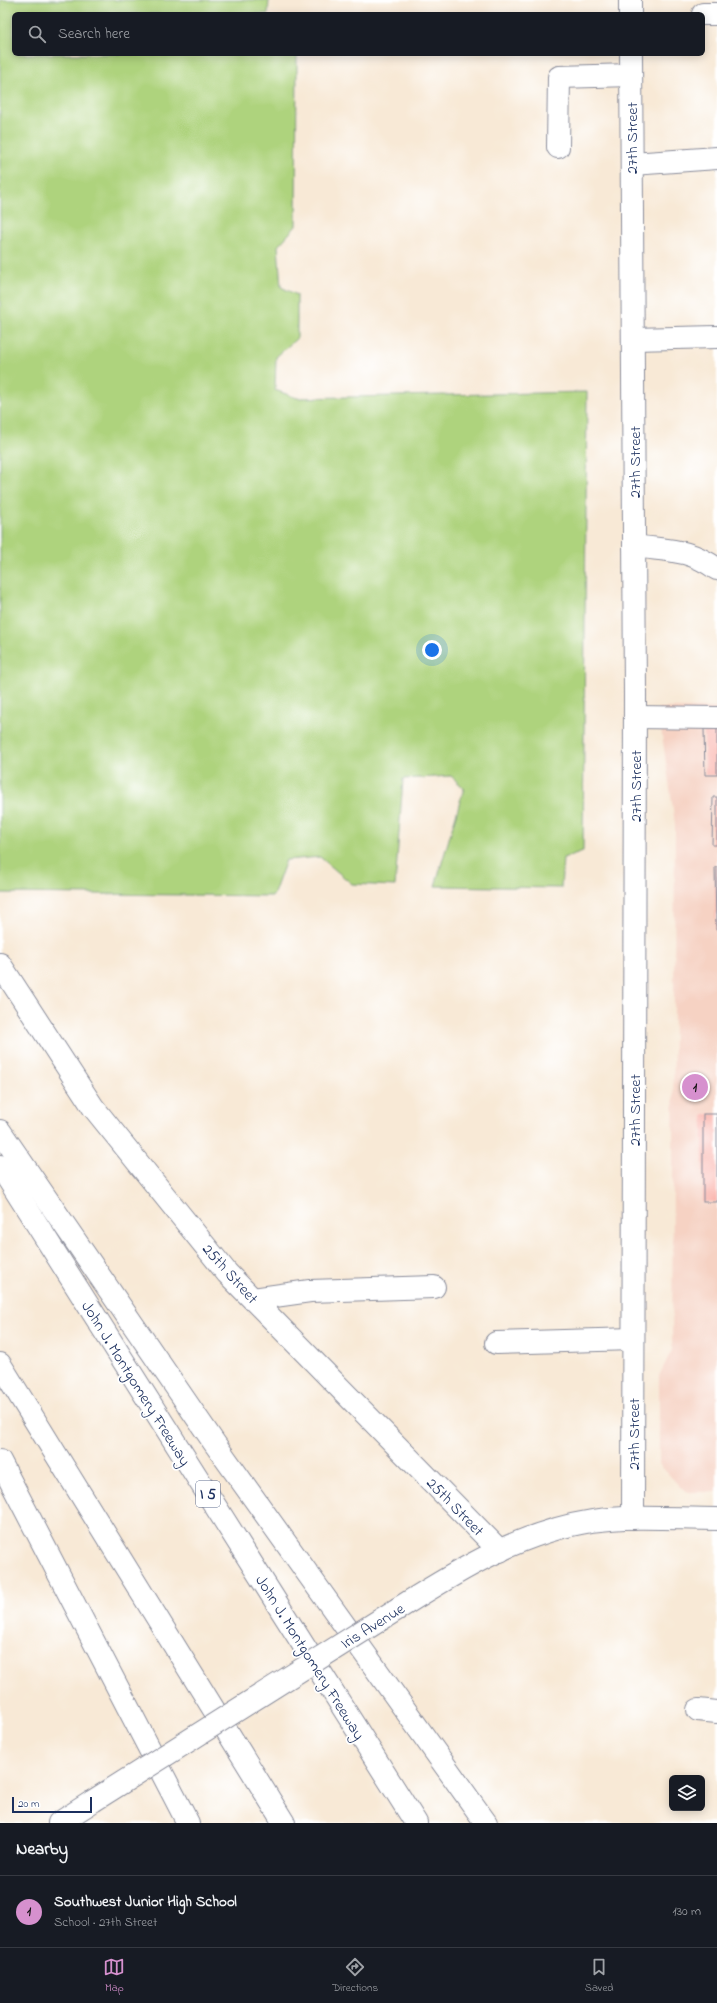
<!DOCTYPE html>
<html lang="en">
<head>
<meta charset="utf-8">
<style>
  :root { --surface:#171b24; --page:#242831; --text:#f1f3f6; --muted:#9ea1a6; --line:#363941; --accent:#d690ce }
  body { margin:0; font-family:"Indie Flower",sans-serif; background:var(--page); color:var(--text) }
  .controls { position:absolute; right:12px; bottom:12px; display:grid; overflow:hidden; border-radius:6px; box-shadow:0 2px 10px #0003 }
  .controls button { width:36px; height:36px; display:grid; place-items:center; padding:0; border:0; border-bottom:1px solid var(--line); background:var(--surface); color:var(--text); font:20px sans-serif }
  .scale { position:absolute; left:12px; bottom:10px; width:80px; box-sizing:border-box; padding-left:4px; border:2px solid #1b2f5e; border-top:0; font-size:11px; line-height:14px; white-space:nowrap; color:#1b2f5e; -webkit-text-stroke:3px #fff; paint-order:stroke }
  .you { position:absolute; left:432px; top:650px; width:14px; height:14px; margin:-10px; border:3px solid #fff; border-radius:50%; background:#1a73e8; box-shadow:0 0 0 6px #1a73e833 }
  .badge { display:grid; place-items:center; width:26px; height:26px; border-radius:50%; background:var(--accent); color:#111; font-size:13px; font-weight:700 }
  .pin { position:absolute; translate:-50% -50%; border:2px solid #fff; box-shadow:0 1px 4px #0006 }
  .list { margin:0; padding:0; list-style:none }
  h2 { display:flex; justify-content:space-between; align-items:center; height:52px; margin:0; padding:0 16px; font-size:17px }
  h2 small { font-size:13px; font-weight:400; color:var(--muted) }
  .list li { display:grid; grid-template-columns:26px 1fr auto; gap:12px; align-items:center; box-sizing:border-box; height:72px; padding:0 16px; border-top:1px solid var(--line) }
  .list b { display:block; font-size:15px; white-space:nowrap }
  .list p { margin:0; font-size:13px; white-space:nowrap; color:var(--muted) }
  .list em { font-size:13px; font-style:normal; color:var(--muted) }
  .icon { flex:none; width:22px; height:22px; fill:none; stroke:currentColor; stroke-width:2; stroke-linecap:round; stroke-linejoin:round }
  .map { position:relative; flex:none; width:717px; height:1823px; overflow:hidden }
  .search { position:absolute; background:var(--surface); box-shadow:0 2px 10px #0003; left:12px; right:12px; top:12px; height:44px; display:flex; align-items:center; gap:10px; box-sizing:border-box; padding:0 14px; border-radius:6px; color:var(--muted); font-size:15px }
  .sheet { height:124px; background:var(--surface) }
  nav { display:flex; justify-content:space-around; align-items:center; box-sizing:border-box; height:56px; border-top:1px solid var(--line); background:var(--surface); font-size:11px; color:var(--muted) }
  nav a { display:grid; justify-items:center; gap:2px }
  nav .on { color:var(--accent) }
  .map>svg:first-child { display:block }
  .built { fill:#f6d2c3 }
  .green { fill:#aed37d; stroke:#64816e }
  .building { fill:#faada5 }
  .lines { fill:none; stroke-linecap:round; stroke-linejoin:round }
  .minor-casing { stroke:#8a8c9a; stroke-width:24 }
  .major-casing { stroke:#8a8c9a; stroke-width:24 }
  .highway-casing { stroke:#8a8c9a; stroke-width:24 }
  .minor { stroke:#fff; stroke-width:22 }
  .major { stroke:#fff; stroke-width:22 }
  .highway { stroke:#fff; stroke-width:22 }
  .major-bridge-casing { stroke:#8a8c9a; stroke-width:24; stroke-linecap:butt }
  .major-bridge { stroke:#fff; stroke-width:22 }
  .labels { text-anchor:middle; stroke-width:3.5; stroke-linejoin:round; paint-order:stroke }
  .shield { fill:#fff; stroke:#5f6d8e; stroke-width:1 }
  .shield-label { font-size:15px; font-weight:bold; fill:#1b2f5e }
  .street-label { font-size:16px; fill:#1b2f5e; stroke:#fff }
</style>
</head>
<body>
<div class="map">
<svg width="717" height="1823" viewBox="0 0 717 1823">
  <rect width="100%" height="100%" fill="#fff"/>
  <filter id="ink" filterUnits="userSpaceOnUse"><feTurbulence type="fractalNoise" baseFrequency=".025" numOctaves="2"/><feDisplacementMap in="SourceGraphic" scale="8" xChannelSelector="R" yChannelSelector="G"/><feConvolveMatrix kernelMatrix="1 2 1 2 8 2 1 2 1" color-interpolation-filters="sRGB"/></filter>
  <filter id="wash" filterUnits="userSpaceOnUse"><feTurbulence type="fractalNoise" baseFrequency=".012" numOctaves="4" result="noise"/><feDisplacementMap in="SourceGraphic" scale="16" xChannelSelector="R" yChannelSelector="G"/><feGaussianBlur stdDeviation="0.9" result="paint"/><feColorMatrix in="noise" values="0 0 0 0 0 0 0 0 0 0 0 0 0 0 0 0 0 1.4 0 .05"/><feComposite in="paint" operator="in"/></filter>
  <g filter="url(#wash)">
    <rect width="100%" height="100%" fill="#f8e9d6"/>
    <!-- built -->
    <path class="built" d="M658,708H717V1492H685L659,1464V1376L672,1350L675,823Z"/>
    <!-- green -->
    <path class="green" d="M0,0H269L268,14H14V54H297L296,226L278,246L281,287L297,295V338L276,357L275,390L297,398L587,392L583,851L563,858L561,888L435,886L464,788L451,776L403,779L395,886L352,884L320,857L286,860L273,896L0,893Z"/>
    <g id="blocks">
      <!-- building -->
      <g class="building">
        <path d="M704,729H717V775H705Z"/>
        <path d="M713,797H717V845H712Z"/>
        <path d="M715,867H717V930H716Z"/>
        <rect x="703" y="1114" width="14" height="88"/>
      </g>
    </g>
  </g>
  <g filter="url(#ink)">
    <use href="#blocks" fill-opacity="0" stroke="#8a8c9a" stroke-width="1"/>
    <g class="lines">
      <defs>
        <g id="minor">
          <path d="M630,0V14"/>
          <path d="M703,14H717"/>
          <path d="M631,54L635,694L633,1518"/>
          <path d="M558,147L559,77L631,75"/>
          <path d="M632,164L717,158"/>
          <path d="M633,339L717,337"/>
          <path d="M634,546C668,551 688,548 717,569"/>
          <path d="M635,717L717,718"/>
          <path d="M0,964L93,1107L227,1273L500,1551"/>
          <path d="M253,1299L310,1291L434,1287"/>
          <path d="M496,1343L633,1339"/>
          <path d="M698,1710L717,1712"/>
        </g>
        <g id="major">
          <path d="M399,1608C459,1570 521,1532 592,1521C633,1515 676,1519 717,1519"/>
          <path d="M59,1823L93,1801"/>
        </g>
        <g id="highway">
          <path d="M0,1131L215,1444L486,1823"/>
          <path d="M0,1166L416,1823"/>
          <path d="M0,1364L284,1823"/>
          <path d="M0,1461L188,1823"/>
        </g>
      </defs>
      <!-- minor casing -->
      <use href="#minor" class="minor-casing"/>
      <!-- major casing -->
      <use href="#major" class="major-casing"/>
      <!-- highway casing -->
      <use href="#highway" class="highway-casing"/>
      <!-- minor -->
      <use href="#minor" class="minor"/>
      <!-- major -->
      <use href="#major" class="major"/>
      <!-- highway -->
      <use href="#highway" class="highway"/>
      <defs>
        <path id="major-bridge" d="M93,1801L399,1608"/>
      </defs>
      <!-- major-bridge casing -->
      <use href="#major-bridge" class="major-bridge-casing"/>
      <!-- major-bridge -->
      <use href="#major-bridge" class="major-bridge"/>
    </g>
  </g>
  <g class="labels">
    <!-- shield labels -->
    <rect class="shield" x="196" y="1481" width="24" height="26" rx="3"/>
    <g class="shield-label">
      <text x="208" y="1499">I 5</text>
    </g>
    <!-- street labels -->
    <g class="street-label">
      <text transform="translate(631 138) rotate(-90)" y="6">27th Street</text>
      <text transform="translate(634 462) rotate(-90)" y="6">27th Street</text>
      <text transform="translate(635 786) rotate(-90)" y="6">27th Street</text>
      <text transform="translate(634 1110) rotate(-90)" y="6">27th Street</text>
      <text transform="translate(231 1273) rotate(48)" y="6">25th Street</text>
      <text transform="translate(137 1383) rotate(58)" y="6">John J. Montgomery Freeway</text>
      <text transform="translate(633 1434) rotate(-90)" y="6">27th Street</text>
      <text transform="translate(456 1506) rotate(46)" y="6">25th Street</text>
      <text transform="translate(372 1625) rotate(-32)" y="6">Iris Avenue</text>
      <text transform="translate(311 1657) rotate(58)" y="6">John J. Montgomery Freeway</text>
    </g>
  </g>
</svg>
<div class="controls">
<button><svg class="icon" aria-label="layers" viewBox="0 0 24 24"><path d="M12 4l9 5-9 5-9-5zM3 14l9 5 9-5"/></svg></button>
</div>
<div class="scale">20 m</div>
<div class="you"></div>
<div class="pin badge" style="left:695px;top:1087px">1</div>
<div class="search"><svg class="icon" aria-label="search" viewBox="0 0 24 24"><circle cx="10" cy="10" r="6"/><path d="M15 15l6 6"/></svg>Search here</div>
</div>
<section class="sheet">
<h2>Nearby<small></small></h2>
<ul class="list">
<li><span class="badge">1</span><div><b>Southwest Junior High School</b><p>School · 27th Street</p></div><em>130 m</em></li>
</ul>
</section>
<nav>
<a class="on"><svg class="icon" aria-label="map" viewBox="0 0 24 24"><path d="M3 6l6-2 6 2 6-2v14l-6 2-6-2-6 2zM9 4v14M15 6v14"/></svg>Map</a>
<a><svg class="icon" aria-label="directions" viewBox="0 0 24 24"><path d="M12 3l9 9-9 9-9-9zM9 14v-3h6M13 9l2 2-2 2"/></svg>Directions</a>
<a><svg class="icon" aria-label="saved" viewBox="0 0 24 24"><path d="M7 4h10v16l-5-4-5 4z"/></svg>Saved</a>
</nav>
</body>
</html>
